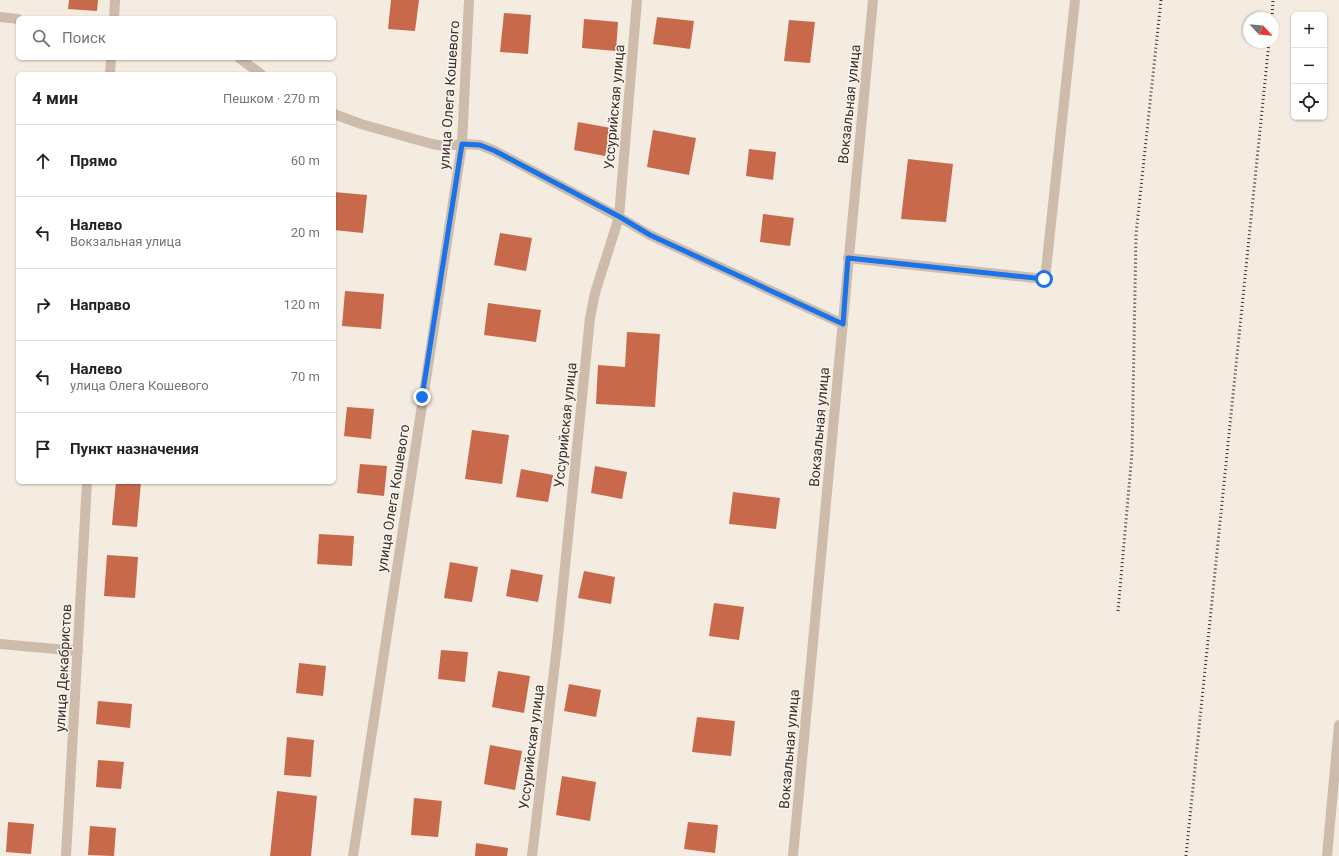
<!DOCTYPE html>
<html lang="ru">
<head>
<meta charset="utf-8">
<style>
  :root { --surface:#fff; --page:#f6f6f6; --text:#222; --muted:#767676; --line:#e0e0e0 }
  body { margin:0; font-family:Roboto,sans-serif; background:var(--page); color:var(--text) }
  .controls { position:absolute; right:12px; top:12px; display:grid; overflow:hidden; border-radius:6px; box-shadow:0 1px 3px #0004 }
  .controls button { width:36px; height:36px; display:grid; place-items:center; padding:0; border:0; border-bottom:1px solid var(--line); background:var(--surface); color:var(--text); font:20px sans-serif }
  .compass { position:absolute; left:1243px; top:12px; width:36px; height:36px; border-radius:50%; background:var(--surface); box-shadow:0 1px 3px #0004; rotate:116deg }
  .stop { position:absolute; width:12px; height:12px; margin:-9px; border:3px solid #1a73e8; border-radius:50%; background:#fff }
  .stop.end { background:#1a73e8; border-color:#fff; box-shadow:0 1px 4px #0008 }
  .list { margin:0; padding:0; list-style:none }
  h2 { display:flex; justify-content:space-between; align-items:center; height:52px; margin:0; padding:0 16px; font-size:17px }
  h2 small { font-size:13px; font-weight:400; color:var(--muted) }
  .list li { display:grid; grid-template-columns:26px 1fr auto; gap:12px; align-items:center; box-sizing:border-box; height:72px; padding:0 16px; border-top:1px solid var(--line) }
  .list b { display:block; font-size:15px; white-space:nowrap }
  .list p { margin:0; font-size:13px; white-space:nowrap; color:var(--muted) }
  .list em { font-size:13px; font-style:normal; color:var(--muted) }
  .icon { flex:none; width:22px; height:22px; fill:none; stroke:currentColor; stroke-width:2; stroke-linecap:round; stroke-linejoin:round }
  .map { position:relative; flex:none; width:1339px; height:856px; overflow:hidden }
  .search { position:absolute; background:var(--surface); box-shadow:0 1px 3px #0004; left:16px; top:16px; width:320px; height:44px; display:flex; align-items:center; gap:10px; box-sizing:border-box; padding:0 14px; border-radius:6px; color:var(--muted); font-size:15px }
  .panel { position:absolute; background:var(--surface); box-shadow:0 1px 3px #0004; left:16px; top:72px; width:320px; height:412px; border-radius:6px }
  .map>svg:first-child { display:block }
  .building { fill:#c8694b }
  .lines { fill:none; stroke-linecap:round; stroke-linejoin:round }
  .service { stroke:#cdbbac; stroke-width:10 }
  .minor { stroke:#cdbbac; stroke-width:10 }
  .rail { stroke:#3b302b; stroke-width:3; stroke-dasharray:1 3; stroke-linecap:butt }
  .route { stroke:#1a73e8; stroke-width:5 }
  .labels { text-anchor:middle; stroke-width:3; stroke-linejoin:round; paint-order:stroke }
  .street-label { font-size:14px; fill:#3b302b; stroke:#fbf5ee }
</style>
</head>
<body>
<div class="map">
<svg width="1339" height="856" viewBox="0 0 1339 856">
  <rect width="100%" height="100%" fill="#f4ebe1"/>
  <!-- building -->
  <g class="building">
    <path d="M69,0H98L97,11L68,9Z"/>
    <path d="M391,0H419L415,31L388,29Z"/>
    <path d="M504,13L531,15L528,54L500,52Z"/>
    <path d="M657,17L694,21L690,49L653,44Z"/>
    <path d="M584,19L618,22L616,51L582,48Z"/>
    <path d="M789,20L815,22L810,63L784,61Z"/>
    <path d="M578,122L611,128L605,156L574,150Z"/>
    <path d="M653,130L696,138L689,175L647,167Z"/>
    <path d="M749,149L776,152L773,180L746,176Z"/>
    <path d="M908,159L953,164L946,222L901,219Z"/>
    <path d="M334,192L367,195L363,233L334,230Z"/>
    <path d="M763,214L794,218L790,246L760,242Z"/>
    <path d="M500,233L532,238L526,271L494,265Z"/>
    <path d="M345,291L384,294L381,329L342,326Z"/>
    <path d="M488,303L541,310L536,342L484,335Z"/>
    <path d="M627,332L660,334L655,407L596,404L598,365L625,367Z"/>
    <path d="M347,407L374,409L371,439L344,436Z"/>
    <path d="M472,430L509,435L502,484L465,479Z"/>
    <path d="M360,464L387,466L384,496L357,493Z"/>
    <path d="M595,466L627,472L622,499L591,493Z"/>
    <path d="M521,469L553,475L548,502L516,497Z"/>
    <path d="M116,482H141L137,527L112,525Z"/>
    <path d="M733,492L780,498L776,529L729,524Z"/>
    <path d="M319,534L354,536L352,566L317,564Z"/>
    <path d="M107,555L138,557L135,598L104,596Z"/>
    <path d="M450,562L478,567L472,602L444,598Z"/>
    <path d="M511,569L543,575L538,602L506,596Z"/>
    <path d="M584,571L615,577L611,604L578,598Z"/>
    <path d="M714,603L744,607L739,640L709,636Z"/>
    <path d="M441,650L468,652L465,682L438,679Z"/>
    <path d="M299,663L326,666L323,696L296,693Z"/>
    <path d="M498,671L530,676L524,713L492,707Z"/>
    <path d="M569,684L601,690L596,717L564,711Z"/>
    <path d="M98,701L132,704L130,728L96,724Z"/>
    <path d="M697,717L735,721L731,756L692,752Z"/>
    <path d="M287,737L314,740L311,777L284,775Z"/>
    <path d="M490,745L522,751L515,790L484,784Z"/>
    <path d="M98,760L124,762L121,789L96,787Z"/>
    <path d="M562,776L596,782L590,821L556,815Z"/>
    <path d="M277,791L317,796L311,856H270Z"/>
    <path d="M414,798L442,801L438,837L411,835Z"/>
    <path d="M8,822L34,824L31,854L6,852Z"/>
    <path d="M688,822L718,825L715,853L684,849Z"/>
    <path d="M90,826L116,828L114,856L88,855Z"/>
    <path d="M476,843L508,848L507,856H475Z"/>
  </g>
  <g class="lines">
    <!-- service -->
    <g class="service">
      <path d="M848,258L1045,279L1075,0"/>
      <path d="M1327,856L1339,725"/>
    </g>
    <!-- minor -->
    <g class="minor">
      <path d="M0,17L18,19"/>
      <path d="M114,18L115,0"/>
      <path d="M239,58L261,74"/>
      <path d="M110,74L111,58"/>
      <path d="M334,114L361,124L432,144L445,146L462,144L480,145L495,151L619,217L650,235L843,324"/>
      <path d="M0,644L78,651"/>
      <path d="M66,856L87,482"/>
      <path d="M353,856L462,144L469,0"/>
      <path d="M532,856L557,646L590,318L595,293L619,217L637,0"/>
      <path d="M793,856L873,0"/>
    </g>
    <!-- rail -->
    <g class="rail">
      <path d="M1272,18L1273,0"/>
      <path d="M1118,611L1132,453L1136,234L1161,0"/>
      <path d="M1186,856L1269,42"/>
    </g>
  </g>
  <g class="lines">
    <!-- route -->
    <path class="route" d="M422,397L462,144L480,145L495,151L620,217L650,235L843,324L848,258L1044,279"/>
  </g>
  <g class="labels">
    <!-- street labels -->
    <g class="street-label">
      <text transform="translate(449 95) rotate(-86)" y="5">улица Олега Кошевого</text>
      <text transform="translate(849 104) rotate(-84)" y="5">Вокзальная улица</text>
      <text transform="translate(614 107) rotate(-85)" y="5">Уссурийская улица</text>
      <text transform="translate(565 425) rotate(-84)" y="5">Уссурийская улица</text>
      <text transform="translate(819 427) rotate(-85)" y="5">Вокзальная улица</text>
      <text transform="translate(393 498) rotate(-81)" y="5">улица Олега Кошевого</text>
      <text transform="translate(63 668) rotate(-87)" y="5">улица Декабристов</text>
      <text transform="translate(531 747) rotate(-83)" y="5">Уссурийская улица</text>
      <text transform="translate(789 749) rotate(-85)" y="5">Вокзальная улица</text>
    </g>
  </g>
</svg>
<div class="controls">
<button>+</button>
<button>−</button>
<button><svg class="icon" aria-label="locate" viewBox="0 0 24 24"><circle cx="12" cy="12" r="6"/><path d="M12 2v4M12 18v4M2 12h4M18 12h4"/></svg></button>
</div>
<svg class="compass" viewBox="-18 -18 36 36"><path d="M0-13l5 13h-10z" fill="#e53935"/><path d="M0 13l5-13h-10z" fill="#767676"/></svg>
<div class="stop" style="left:1044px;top:279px"></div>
<div class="stop end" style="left:422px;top:397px"></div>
<div class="search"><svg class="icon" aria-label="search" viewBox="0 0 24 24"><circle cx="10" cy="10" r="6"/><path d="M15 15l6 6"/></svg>Поиск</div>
<section class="panel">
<h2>4 мин<small>Пешком · 270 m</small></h2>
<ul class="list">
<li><svg class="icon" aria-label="ahead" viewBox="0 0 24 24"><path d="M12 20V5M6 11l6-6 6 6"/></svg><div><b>Прямо</b></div><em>60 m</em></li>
<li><svg class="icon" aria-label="left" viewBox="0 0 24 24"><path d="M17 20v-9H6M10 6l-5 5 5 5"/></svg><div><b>Налево</b><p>Вокзальная улица</p></div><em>20 m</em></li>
<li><svg class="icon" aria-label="right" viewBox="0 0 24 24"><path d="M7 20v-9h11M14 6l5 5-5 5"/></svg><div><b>Направо</b></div><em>120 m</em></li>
<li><svg class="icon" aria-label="left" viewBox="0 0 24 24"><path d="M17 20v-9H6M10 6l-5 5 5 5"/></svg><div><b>Налево</b><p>улица Олега Кошевого</p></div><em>70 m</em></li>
<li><svg class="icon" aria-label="arrive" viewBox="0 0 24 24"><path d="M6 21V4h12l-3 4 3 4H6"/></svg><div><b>Пункт назначения</b></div></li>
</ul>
</section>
</div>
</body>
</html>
